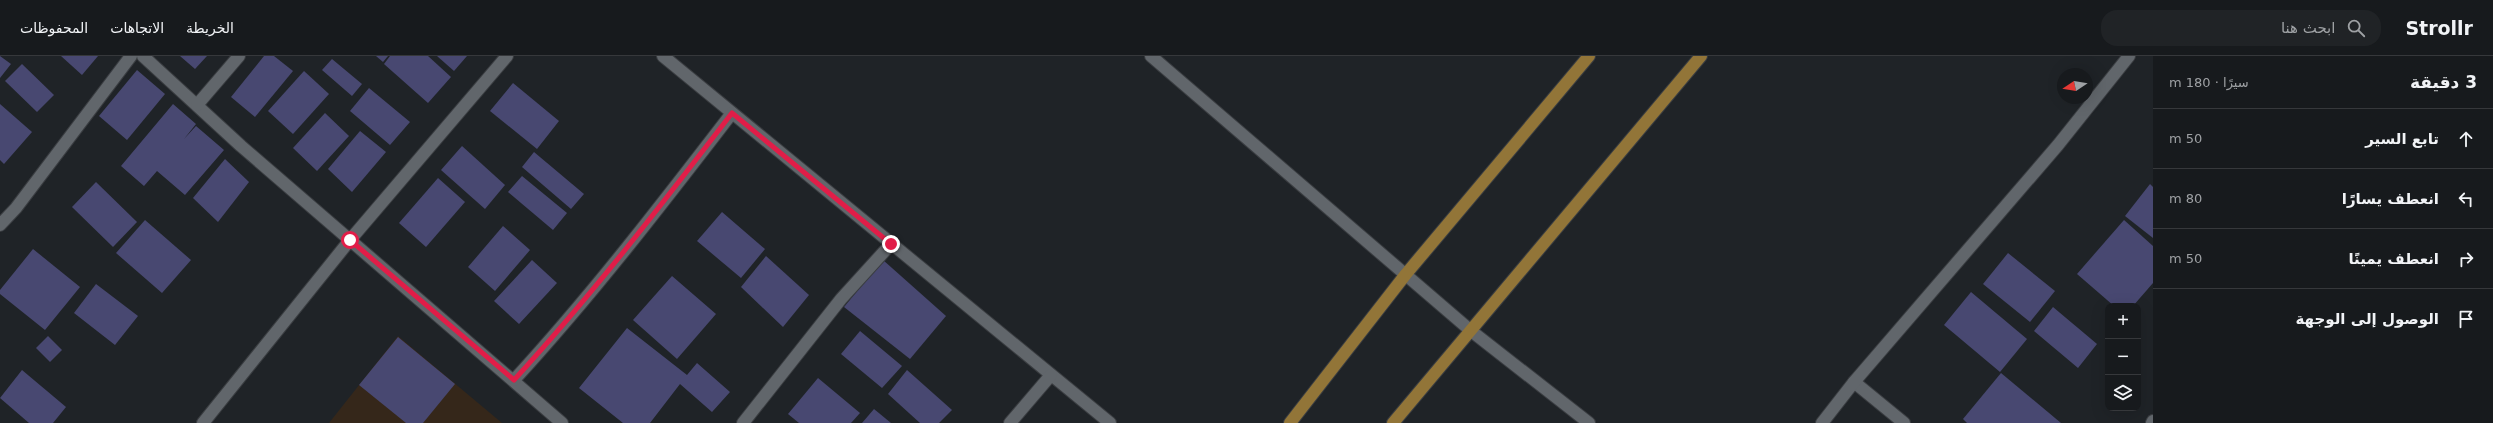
<!DOCTYPE html>
<html lang="ar">
<meta charset="utf-8">
<style>
:root{--surface:#171a1d;--page:#202326;--text:#f1f3f6;--muted:#9ea1a4;--line:#36383b}
body{margin:0;font-family:"DejaVu Sans","Noto Sans Arabic",sans-serif;background:var(--page);color:var(--text);direction:rtl}
.controls{position:absolute;right:12px;bottom:12px;display:grid;overflow:hidden;border-radius:8px;box-shadow:0 4px 16px #0002}
.controls button{width:36px;height:36px;display:grid;place-items:center;padding:0;border:0;border-bottom:1px solid var(--line);background:var(--surface);color:var(--text);font:20px sans-serif}
.compass{position:absolute;left:2057px;top:12px;width:36px;height:36px;border-radius:50%;background:var(--surface);box-shadow:0 4px 16px #0002;rotate:258deg}
.stop{position:absolute;width:12px;height:12px;margin:-9px;border:3px solid #e11d48;border-radius:50%;background:#fff}
.stop.end{background:#e11d48;border-color:#fff;box-shadow:0 1px 4px #0008}
.list{margin:0;padding:0;list-style:none}
h2{display:flex;justify-content:space-between;align-items:center;height:52px;margin:0;padding:0 16px;font-size:17px}
h2 small{font-size:13px;font-weight:400;color:var(--muted)}
.list li{display:grid;grid-template-columns:26px 1fr auto;gap:12px;align-items:center;box-sizing:border-box;height:60px;padding:0 16px;border-top:1px solid var(--line)}
.list b{display:block;font-size:15px;white-space:nowrap}
.list em{font-size:13px;font-style:normal;color:var(--muted)}
.icon{flex:none;width:22px;height:22px;fill:none;stroke:currentColor;stroke-width:2;stroke-linecap:round;stroke-linejoin:round}
.map{position:relative;flex:none;width:2153px;height:367px;overflow:hidden;direction:ltr}
header{display:flex;align-items:center;gap:24px;box-sizing:border-box;height:56px;padding:0 20px;background:var(--surface);border-bottom:1px solid var(--line)}
header strong{font-size:19px}
nav{display:flex;gap:22px;margin-inline-start:auto;font-size:14px}
.search{width:280px;height:36px;background:var(--page);display:flex;align-items:center;gap:10px;box-sizing:border-box;padding:0 14px;border-radius:16px;color:var(--muted);font-size:15px}
main{display:flex}
aside{flex:1;background:var(--surface)}
.map>svg:first-child{display:block}
.education{fill:#35271a}
.building{fill:#484871}
.lines{fill:none;stroke-linecap:round;stroke-linejoin:round}
.minor-casing{stroke:#3a3d41;stroke-width:14}
.major-casing{stroke:#3a3d41;stroke-width:14}
.minor{stroke:#61666b;stroke-width:12}
.major{stroke:#927538;stroke-width:12}
.route{stroke:#e11d48;stroke-width:5}
</style>
<header>
<strong>Strollr</strong>
<div class="search"><svg class="icon" aria-label="search" viewBox="0 0 24 24"><circle cx="10" cy="10" r="6"/><path d="M15 15l6 6"/></svg>ابحث هنا</div>
<nav><a>الخريطة</a><a>الاتجاهات</a><a>المحفوظات</a></nav>
</header>
<main>
<aside>
<h2>3 دقيقة<small>سيرًا · 180 m</small></h2>
<ul class="list">
<li><svg class="icon" aria-label="ahead" viewBox="0 0 24 24"><path d="M12 20V5M6 11l6-6 6 6"/></svg><div><b>تابع السير</b></div><em>50 m</em></li>
<li><svg class="icon" aria-label="left" viewBox="0 0 24 24"><path d="M17 20v-9H6M10 6l-5 5 5 5"/></svg><div><b>انعطف يسارًا</b></div><em>80 m</em></li>
<li><svg class="icon" aria-label="right" viewBox="0 0 24 24"><path d="M7 20v-9h11M14 6l5 5-5 5"/></svg><div><b>انعطف يمينًا</b></div><em>50 m</em></li>
<li><svg class="icon" aria-label="arrive" viewBox="0 0 24 24"><path d="M6 21V4h12l-3 4 3 4H6"/></svg><div><b>الوصول إلى الوجهة</b></div></li>
</ul>
</aside>
<div class="map">
<svg width="2153" height="367" viewBox="0 0 2153 367">
<rect width="100%" height="100%" fill="#1f2327"/>
<!-- education -->
<path class="education" d="M398,280L502,367H329Z"/>
<!-- building -->
<g class="building">
<path d="M0,0L11,8L0,22Z"/>
<path d="M61,0H98L82,19Z"/>
<path d="M180,0H207L195,13Z"/>
<path d="M264,0H274L293,15L255,61L231,41Z"/>
<path d="M376,0H388L383,6Z"/>
<path d="M390,0H428L451,21L428,47L384,8Z"/>
<path d="M437,0H467L454,15Z"/>
<path d="M332,3L362,28L352,40L322,14Z"/>
<path d="M22,8L54,39L37,56L5,25Z"/>
<path d="M137,14L165,38L127,84L99,60Z"/>
<path d="M304,15L329,38L293,78L268,55Z"/>
<path d="M513,27L559,65L537,93L490,55Z"/>
<path d="M369,32L410,66L390,89L350,55Z"/>
<path d="M0,48L32,76L4,108L0,104Z"/>
<path d="M173,48L196,68L184,83L196,70L224,94L185,139L157,115L144,130L121,110Z"/>
<path d="M325,57L349,80L317,115L293,92Z"/>
<path d="M360,75L386,96L352,136L328,113Z"/>
<path d="M462,90L505,129L485,153L441,114Z"/>
<path d="M534,96L584,138L571,153L522,111Z"/>
<path d="M225,103L249,126L218,166L193,142Z"/>
<path d="M522,120L567,157L553,174L508,136Z"/>
<path d="M438,122L465,146L426,191L399,167Z"/>
<path d="M96,126L137,166L113,191L72,151Z"/>
<path d="M2150,128L2153,131V182L2125,160Z"/>
<path d="M722,156L765,193L741,222L697,185Z"/>
<path d="M145,164L191,204L162,237L116,197Z"/>
<path d="M2124,164L2153,190V227L2133,250H2114L2077,218Z"/>
<path d="M503,170L530,194L495,235L468,211Z"/>
<path d="M33,193L80,231L45,274L0,238V234Z"/>
<path d="M2008,197L2055,235L2030,266L1983,228Z"/>
<path d="M766,200L809,239L783,271L741,231Z"/>
<path d="M532,204L557,227L519,268L494,245Z"/>
<path d="M883,204L946,260L910,303L844,251Z"/>
<path d="M672,220L716,258L677,303L633,264Z"/>
<path d="M96,228L138,260L115,289L74,257Z"/>
<path d="M1971,236L2027,283L2000,316L1944,269Z"/>
<path d="M2053,251L2097,288L2078,312L2034,275Z"/>
<path d="M627,272L687,319L697,307L730,336L712,356L680,328L650,367H623L579,332Z"/>
<path d="M860,275L902,310L882,332L841,298Z"/>
<path d="M48,280L62,294L50,306L36,292Z"/>
<path d="M398,281L455,328L423,367H406L359,329Z"/>
<path d="M22,314L66,351L53,367H29L0,342Z"/>
<path d="M907,314L952,354L939,367H920L888,338Z"/>
<path d="M2001,317L2061,367H1967L1963,363Z"/>
<path d="M818,322L860,357L851,367H799L788,358Z"/>
<path d="M874,353L891,367H862Z"/>
</g>
<g class="lines">
<defs>
<g id="minor">
<path d="M143,0L241,90L562,367"/>
<path d="M663,0L1110,367"/>
<path d="M1151,0L1470,274L1589,367"/>
<path d="M197,49L239,0"/>
<path d="M0,169L16,152L131,0"/>
<path d="M514,324C592,239 662,148 732,57"/>
<path d="M1854,326L1904,367"/>
<path d="M203,367L350,184L507,0"/>
<path d="M743,367L841,243L891,188"/>
<path d="M1010,367L1051,319"/>
<path d="M1822,367L1854,326L2058,89L2129,0"/>
<path d="M2152,367L2153,365"/>
</g>
<g id="major">
<path d="M1290,367L1406,218L1589,0"/>
<path d="M1393,367L1701,0"/>
</g>
</defs>
<!-- minor casing -->
<use href="#minor" class="minor-casing"/>
<!-- major casing -->
<use href="#major" class="major-casing"/>
<!-- minor -->
<use href="#minor" class="minor"/>
<!-- major -->
<use href="#major" class="major"/>
</g>
<g class="lines">
<!-- route -->
<path class="route" d="M350,184L514,324C592,239 662,148 732,57L891,188"/>
</g>
</svg>
<div class="controls">
<button>+</button>
<button>−</button>
<button><svg class="icon" aria-label="layers" viewBox="0 0 24 24"><path d="M12 4l9 5-9 5-9-5zM3 14l9 5 9-5"/></svg></button>
</div>
<svg class="compass" viewBox="-18 -18 36 36"><path d="M0-13l5 13h-10z" fill="#e53935"/><path d="M0 13l5-13h-10z" fill="#9ea1a4"/></svg>
<div class="stop" style="left:350px;top:184px"></div>
<div class="stop end" style="left:891px;top:188px"></div>
</div>
</main>
